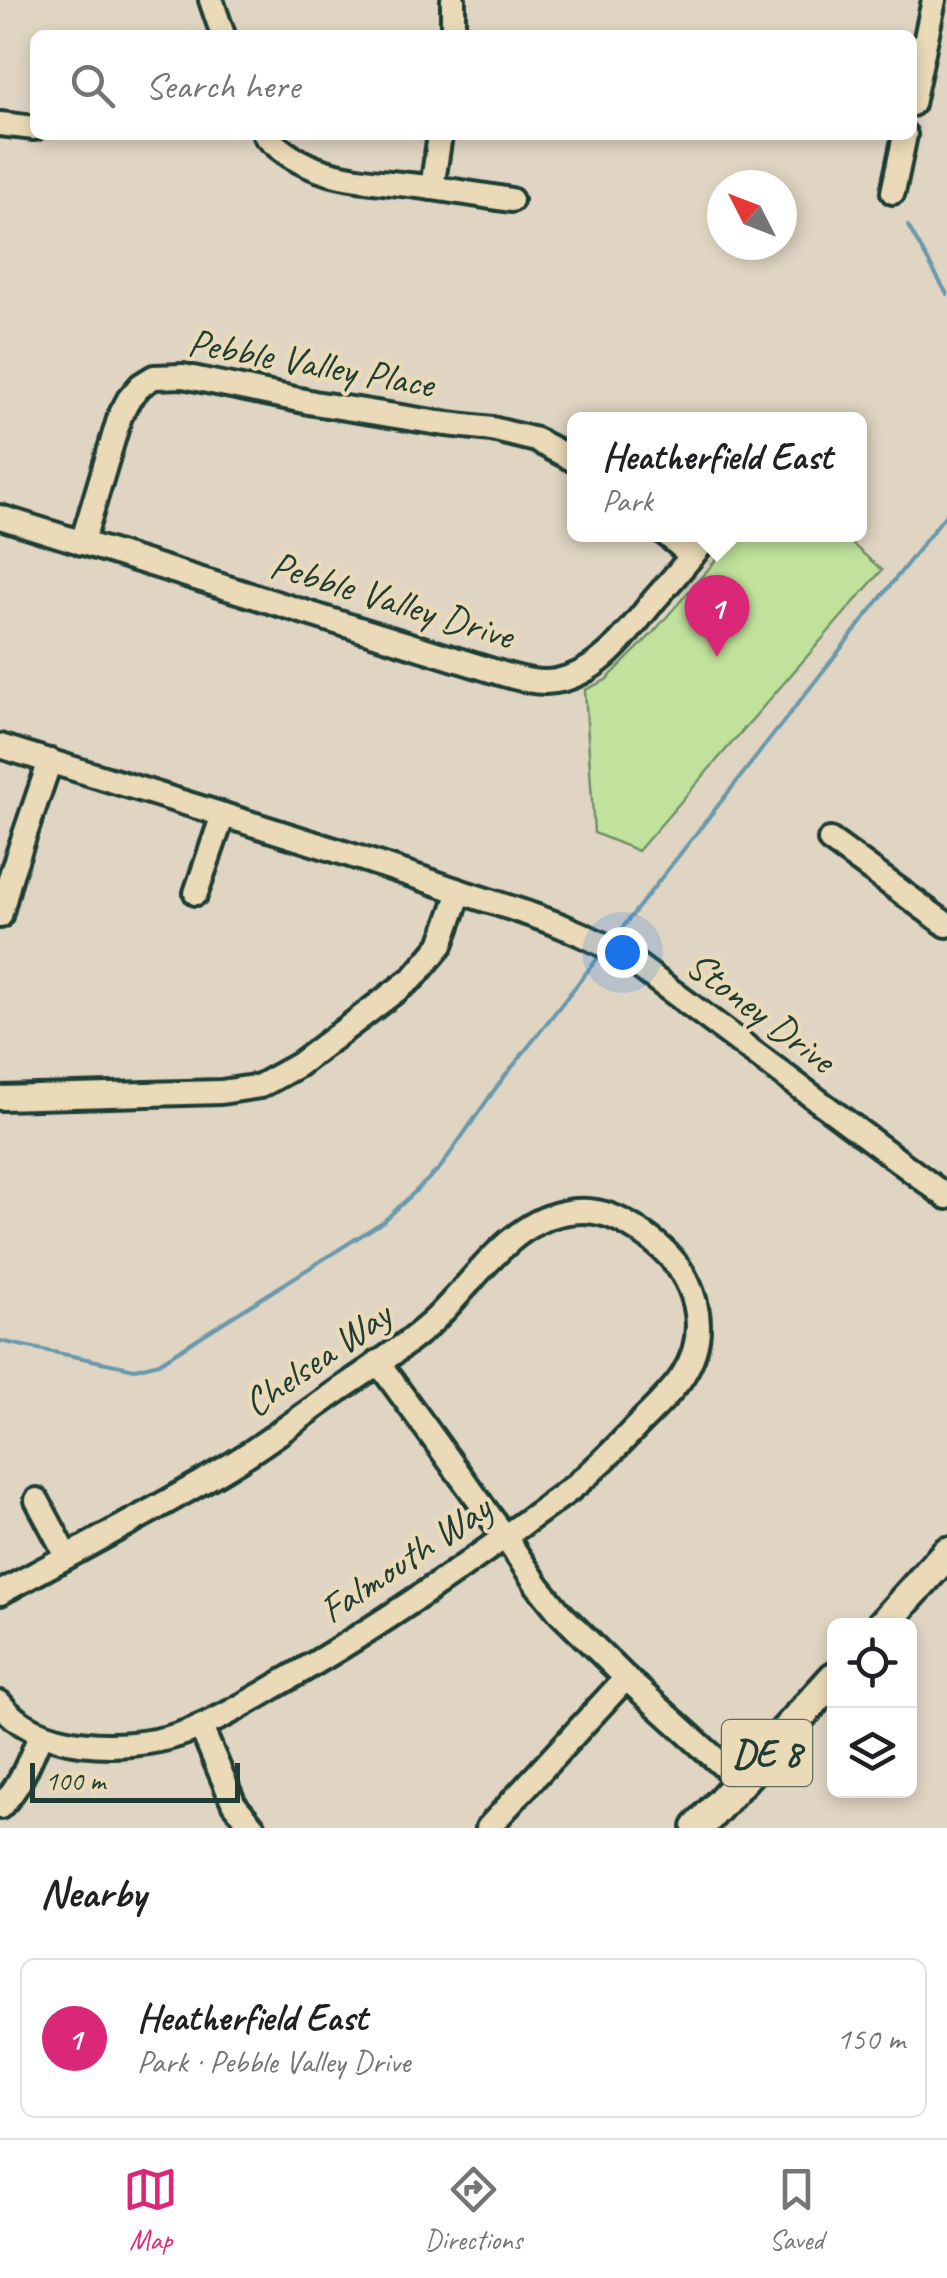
<!DOCTYPE html>
<meta charset="utf-8">
<style>
:root{--surface:#fff;--page:#f2f2f2;--text:#202124;--muted:#757577;--line:#e0e0e0;--accent:#db2777}
body{margin:0;font-family:Caveat,sans-serif;background:var(--page);color:var(--text)}
.controls{position:absolute;right:30px;bottom:30px;display:grid;overflow:hidden;border-radius:15px;box-shadow:0 5px 15px #0003}
.controls button{width:90px;height:90px;display:grid;place-items:center;padding:0;border:0;border-bottom:2px solid var(--line);background:var(--surface);color:var(--text);font:50px sans-serif}
.compass{position:absolute;left:707px;top:170px;width:90px;height:90px;border-radius:50%;background:var(--surface);box-shadow:0 5px 15px #0003;rotate:312deg}
.scale{position:absolute;left:30px;bottom:25px;width:210px;box-sizing:border-box;padding-left:10px;border:5px solid #1f3d34;border-top:0;font-size:28px;line-height:35px;white-space:nowrap;color:#1f3d34;-webkit-text-stroke:8px #ebdab7;paint-order:stroke}
.you{position:absolute;left:622px;top:952px;width:35px;height:35px;margin:-25px;border:8px solid #fff;border-radius:50%;background:#1a73e8;box-shadow:0 0 0 15px #1a73e833}
.badge{display:grid;place-items:center;width:65px;height:65px;border-radius:50%;background:var(--accent);color:#fff;font-size:32px;font-weight:700}
.pin{position:absolute;translate:-50% -82px;filter:drop-shadow(0 2px 5px #0008)}
.pin::after{content:'';position:absolute;top:52px;width:35px;height:30px;background:inherit;clip-path:polygon(0 0,100% 0,50% 100%)}
.popup{position:absolute;left:567px;top:412px;width:300px;height:130px;box-sizing:border-box;display:grid;place-content:center;border-radius:15px;background:var(--surface);filter:drop-shadow(0 2px 8px #0005);font-size:32px;white-space:nowrap;color:var(--muted)}
.popup b{font-size:38px;color:var(--text)}
.popup::after{content:'';position:absolute;left:50%;top:100%;margin-left:-20px;border:20px solid transparent;border-top-color:var(--surface)}
.list{margin:0;padding:0;list-style:none}
h2{display:flex;justify-content:space-between;align-items:center;height:130px;margin:0;padding:0 40px;font-size:42px}
h2 small{font-size:32px;font-weight:400;color:var(--muted)}
.list li{display:grid;grid-template-columns:65px 1fr auto;gap:30px;align-items:center;box-sizing:border-box;height:160px;margin:0 20px 20px;padding:0 20px;border:2px solid var(--line);border-radius:15px}
.list b{display:block;font-size:38px;white-space:nowrap}
.list p{margin:0;font-size:32px;white-space:nowrap;color:var(--muted)}
.list em{font-size:32px;font-style:normal;color:var(--muted)}
.icon{flex:none;width:55px;height:55px;fill:none;stroke:currentColor;stroke-width:2;stroke-linecap:round;stroke-linejoin:round}
.map{position:relative;flex:none;width:947px;height:1828px;overflow:hidden}
.search{position:absolute;background:var(--surface);box-shadow:0 5px 15px #0003;left:30px;right:30px;top:30px;height:110px;display:flex;align-items:center;gap:25px;box-sizing:border-box;padding:0 35px;border-radius:15px;color:var(--muted);font-size:38px}
.sheet{height:310px;background:var(--surface)}
nav{display:flex;justify-content:space-around;align-items:center;box-sizing:border-box;height:140px;border-top:2px solid var(--line);background:var(--surface);font-size:28px;color:var(--muted)}
nav a{display:grid;justify-items:center;gap:5px}
nav .on{color:var(--accent)}
.map>svg:first-child{display:block}
.green{fill:#c0e29c;stroke:#709068;stroke-width:2.5}
.lines{fill:none;stroke-linecap:round;stroke-linejoin:round}
.stream{stroke:#6a99ac;stroke-width:4}
.minor-casing{stroke:#1f3d34;stroke-width:30}
.highway-casing{stroke:#1f3d34;stroke-width:38}
.minor{stroke:#ebdab7;stroke-width:22}
.highway{stroke:#ebdab7;stroke-width:30}
.labels{text-anchor:middle;dominant-baseline:central;stroke-width:8;stroke-linejoin:round;paint-order:stroke}
.shield{fill:#ebdab7;stroke:#5c6c5b;stroke-width:2.5}
.shield-label{font-size:38px;font-weight:bold;fill:#1f3d34}
.street-label{font-size:40px;fill:#1f3d34;stroke:#ebdab7}
</style>
<div class="map">
<svg width="947" height="1828" viewBox="0 0 947 1828">
<rect width="100%" height="100%" fill="#e0d5c3"/>
<filter id="ink" filterUnits="userSpaceOnUse"><feTurbulence type="fractalNoise" baseFrequency=".01" numOctaves="2"/><feDisplacementMap in="SourceGraphic" scale="20" xChannelSelector="R" yChannelSelector="G"/><feConvolveMatrix kernelMatrix="1 2 1 2 8 2 1 2 1" color-interpolation-filters="sRGB"/></filter>
<g filter="url(#ink)">
<!-- green -->
<path class="green" d="M738,535H842L882,570L638,851L594,833L585,690L606,680L651,635Z"/>
<g class="lines">
<!-- stream -->
<g class="stream">
<path d="M908,226L947,294"/>
<path d="M619,932L947,513"/>
<path d="M0,1341L135,1369L159,1363L384,1221L440,1168L495,1089L597,959"/>
</g>
<defs>
<g id="minor">
<path d="M211,0L223,35"/>
<path d="M453,0V35"/>
<path d="M912,104L934,0"/>
<path d="M0,124L35,128"/>
<path d="M265,135C308,180 360,179 418,186C449,190 480,195 511,200"/>
<path d="M432,188L440,135"/>
<path d="M893,192L905,135"/>
<path d="M0,517L503,674C520,679 538,684 556,681C601,673 628,632 655,599C674,578 692,556 710,534"/>
<path d="M666,534L692,556"/>
<path d="M82,543L120,416L129,399L141,385L154,377L183,376L314,403L439,423L492,429L536,440L574,460"/>
<path d="M0,746C148,792 297,836 444,886C509,909 576,924 634,963L947,1197"/>
<path d="M830,840L947,925"/>
<path d="M196,893L223,815"/>
<path d="M0,916L11,875L50,761"/>
<path d="M0,1098L221,1092L260,1086L298,1065L414,977L441,945L460,892"/>
<path d="M378,1362L505,1537L538,1586L560,1613L626,1678L741,1782"/>
<path d="M37,1500L67,1556"/>
<path d="M0,1593C73,1553 148,1514 219,1472C259,1449 295,1421 332,1395C365,1372 401,1350 431,1323C470,1287 508,1224 563,1213C599,1205 625,1220 653,1241C695,1274 713,1328 683,1375C671,1394 652,1410 637,1426C616,1448 595,1470 571,1489C479,1556 386,1623 286,1680C251,1700 216,1723 178,1735C125,1752 36,1751 0,1703"/>
<path d="M201,1727L234,1804L254,1828"/>
<path d="M0,1807C21,1786 29,1761 41,1734"/>
<path d="M488,1828L626,1678"/>
</g>
<g id="highway">
<path d="M882,1626L947,1553"/>
<path d="M698,1828L834,1678"/>
</g>
</defs>
<!-- minor casing -->
<use href="#minor" class="minor-casing"/>
<!-- highway casing -->
<use href="#highway" class="highway-casing"/>
<!-- minor -->
<use href="#minor" class="minor"/>
<!-- highway -->
<use href="#highway" class="highway"/>
</g>
</g>
<g class="labels">
<!-- shield labels -->
<rect class="shield" x="722" y="1720" width="90" height="66" rx="8"/>
<g class="shield-label">
<text x="767" y="1753">DE 8</text>
</g>
<!-- street labels -->
<g class="street-label">
<text transform="translate(311 363) rotate(10)">Pebble Valley Place</text>
<text transform="translate(392 600) rotate(17)">Pebble Valley Drive</text>
<text transform="translate(761 1012) rotate(37)">Stoney Drive</text>
<text transform="translate(317 1359) rotate(-35)">Chelsea Way</text>
<text transform="translate(405 1559) rotate(-34)">Falmouth Way</text>
</g>
</g>
</svg>
<div class="controls">
<button><svg class="icon" aria-label="locate" viewBox="0 0 24 24"><circle cx="12" cy="12" r="6"/><path d="M12 2v4M12 18v4M2 12h4M18 12h4"/></svg></button>
<button><svg class="icon" aria-label="layers" viewBox="0 0 24 24"><path d="M12 4l9 5-9 5-9-5zM3 14l9 5 9-5"/></svg></button>
</div>
<svg class="compass" viewBox="-18 -18 36 36"><path d="M0-13l5 13h-10z" fill="#e53935"/><path d="M0 13l5-13h-10z" fill="#757577"/></svg>
<div class="scale">100 m</div>
<div class="you"></div>
<div class="pin badge" style="left:717px;top:657px">1</div>
<div class="popup"><b>Heatherfield East</b>Park</div>
<div class="search"><svg class="icon" aria-label="search" viewBox="0 0 24 24"><circle cx="10" cy="10" r="6"/><path d="M15 15l6 6"/></svg>Search here</div>
</div>
<section class="sheet">
<h2>Nearby<small></small></h2>
<ul class="list">
<li><span class="badge">1</span><div><b>Heatherfield East</b><p>Park · Pebble Valley Drive</p></div><em>150 m</em></li>
</ul>
</section>
<nav>
<a class="on"><svg class="icon" aria-label="map" viewBox="0 0 24 24"><path d="M3 6l6-2 6 2 6-2v14l-6 2-6-2-6 2zM9 4v14M15 6v14"/></svg>Map</a>
<a><svg class="icon" aria-label="directions" viewBox="0 0 24 24"><path d="M12 3l9 9-9 9-9-9zM9 14v-3h6M13 9l2 2-2 2"/></svg>Directions</a>
<a><svg class="icon" aria-label="saved" viewBox="0 0 24 24"><path d="M7 4h10v16l-5-4-5 4z"/></svg>Saved</a>
</nav>
